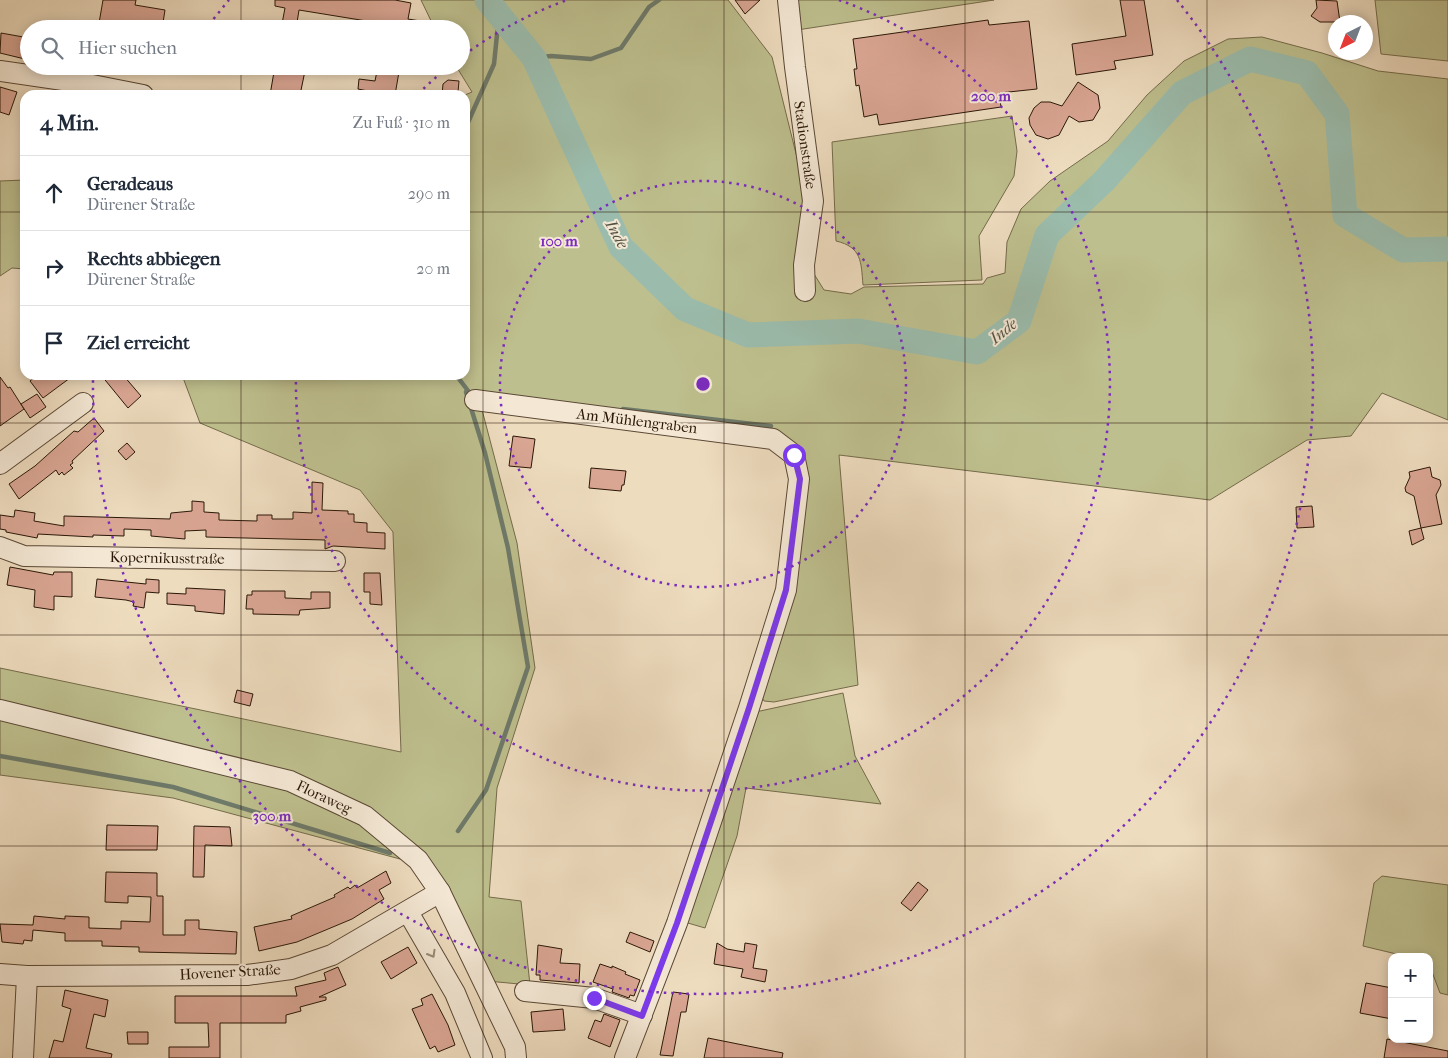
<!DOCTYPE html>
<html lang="de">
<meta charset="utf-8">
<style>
:root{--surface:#fff;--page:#f6f6f7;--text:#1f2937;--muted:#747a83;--line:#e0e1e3}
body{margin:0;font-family:"IM FELL French Canon",serif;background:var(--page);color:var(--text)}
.controls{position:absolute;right:15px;bottom:15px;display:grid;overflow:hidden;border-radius:10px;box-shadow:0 2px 12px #0003}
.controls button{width:45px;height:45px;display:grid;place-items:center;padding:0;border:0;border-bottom:1px solid var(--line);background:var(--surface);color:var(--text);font:25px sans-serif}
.compass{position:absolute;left:1328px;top:15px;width:45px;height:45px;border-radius:50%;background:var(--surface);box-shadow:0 2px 12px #0003;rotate:222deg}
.stop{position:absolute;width:15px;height:15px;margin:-11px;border:4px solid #7c3aed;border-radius:50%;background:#fff}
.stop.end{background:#7c3aed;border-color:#fff;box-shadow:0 1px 5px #0008}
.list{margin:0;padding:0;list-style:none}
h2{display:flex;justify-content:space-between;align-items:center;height:65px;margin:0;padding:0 20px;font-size:21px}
h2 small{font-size:16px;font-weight:400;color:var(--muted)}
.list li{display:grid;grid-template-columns:32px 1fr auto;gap:15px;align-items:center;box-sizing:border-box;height:75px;padding:0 20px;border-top:1px solid var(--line)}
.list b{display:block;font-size:19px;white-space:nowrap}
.list p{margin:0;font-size:16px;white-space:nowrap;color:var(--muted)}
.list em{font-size:16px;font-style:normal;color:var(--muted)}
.icon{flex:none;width:28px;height:28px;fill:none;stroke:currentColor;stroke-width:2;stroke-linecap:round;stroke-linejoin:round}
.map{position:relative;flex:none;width:1448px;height:1058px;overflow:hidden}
.search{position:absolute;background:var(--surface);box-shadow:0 2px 12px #0003;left:20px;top:20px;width:450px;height:55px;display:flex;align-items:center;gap:12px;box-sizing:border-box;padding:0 18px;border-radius:28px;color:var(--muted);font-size:19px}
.panel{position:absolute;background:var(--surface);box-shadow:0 2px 12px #0003;left:20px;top:90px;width:450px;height:290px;border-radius:15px}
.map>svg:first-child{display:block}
.green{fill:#bebf8e;stroke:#746b4a}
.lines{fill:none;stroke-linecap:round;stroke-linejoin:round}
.stream{stroke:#6e7a6a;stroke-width:4.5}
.river{stroke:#9bbcac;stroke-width:25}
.building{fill:#daa694;stroke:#2a1707}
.minor-casing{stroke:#5b4835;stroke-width:22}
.minor{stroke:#f4e8d5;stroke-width:20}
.oneway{stroke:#998a78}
.route{stroke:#7c3aed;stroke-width:6}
.grid{fill:none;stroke:#2a1707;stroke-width:1;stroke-opacity:0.55}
.ring{fill:none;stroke:#7b2cbf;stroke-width:2.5;stroke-dasharray:2.5 5}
.labels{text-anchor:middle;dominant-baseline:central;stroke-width:4;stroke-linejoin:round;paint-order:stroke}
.street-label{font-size:15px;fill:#2a1707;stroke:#f4e8d5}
.water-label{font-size:16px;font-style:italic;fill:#525141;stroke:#f4e8d5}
.centre{fill:#7b2cbf;stroke:#f4e8d5;stroke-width:2.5}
.ring-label{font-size:15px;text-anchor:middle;font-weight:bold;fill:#7b2cbf;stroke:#f4e8d5;stroke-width:4;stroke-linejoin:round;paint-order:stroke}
</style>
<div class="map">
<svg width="1448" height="1058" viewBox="0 0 1448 1058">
<rect width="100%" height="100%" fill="#eedcbf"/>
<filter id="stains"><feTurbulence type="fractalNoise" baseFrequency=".004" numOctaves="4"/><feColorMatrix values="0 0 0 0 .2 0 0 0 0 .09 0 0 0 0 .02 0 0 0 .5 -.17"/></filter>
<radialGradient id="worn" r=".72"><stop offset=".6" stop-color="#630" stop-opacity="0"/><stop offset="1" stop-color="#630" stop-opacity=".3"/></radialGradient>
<!-- green -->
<g class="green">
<path d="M421,0H728L772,57L808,202L814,274L824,290L851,294L864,287L983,284L987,278L1005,273L1007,242L1021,209L1050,181L1108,141L1147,95L1184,61L1228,39L1262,37L1322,53L1378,71L1448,79V420L1382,393L1351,436L1307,440L1210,500L839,455L858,685L774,702L764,701L758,690L790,591L797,452L481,406L517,543L535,668L497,788L489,897L521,901L530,985L487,981L420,850L400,859L173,798L0,775V668L401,752L393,532L360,490L200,423L182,375H465V95L472,92L456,66H461V29H435Z"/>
<path d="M794,0H994L797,30Z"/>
<path d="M1375,0H1448V61L1381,54Z"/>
<path d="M1012,116L1017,151L1014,176L979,236L982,280L863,285C861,262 862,247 836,241L832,142Z"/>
<path d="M25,180V269L12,268L0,276V181Z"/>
<path d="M843,693L855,756L881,804L746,788L737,836L705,928L681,921L751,713Z"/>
<path d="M1382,876L1448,885V995L1440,993L1429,964V957H1409L1363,946L1374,883Z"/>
</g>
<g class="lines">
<!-- stream -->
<g class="stream">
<path d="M534,58L551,56L591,59L621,48L649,7L659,0"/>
<path d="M465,129L494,64L499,15"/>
<path d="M456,375L469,392"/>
<path d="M623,409L771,426"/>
<path d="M0,756L173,787L390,853"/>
<path d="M458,831L486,790L528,667L508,548L485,453L466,392"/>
</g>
<!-- river -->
<path class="river" d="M487,0L534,58L621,247L685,309L748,335L858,331L977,352L1019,321L1047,235L1104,181L1182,93L1250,59L1307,73L1337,114L1345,215L1403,250L1448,249"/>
</g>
<!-- building -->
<g class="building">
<path d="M103,0H136L135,5L165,10L162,29H98Z"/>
<path d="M275,0H395L411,3L408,19L433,23V29H384L385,24L299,10L296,29H281L285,8L275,6Z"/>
<path d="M735,0H760L745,14Z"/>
<path d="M1120,0H1144L1153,55L1114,61L1116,69L1076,75L1072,44L1126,36Z"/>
<path d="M1316,0L1337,1L1340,22H1320L1311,16L1317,8Z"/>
<path d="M988,20L989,25L1029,21L1037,89L999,93L1001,107L879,125L877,114L864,117L859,85L856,86L854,69H857L853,39Z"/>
<path d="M1,33L29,38V60L0,53Z"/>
<path d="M275,66H306L300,95H270Z"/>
<path d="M378,66H400L395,95H373V92L358,89L359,79L375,81Z"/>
<path d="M448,80L459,81L458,92L454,95H442L443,84Z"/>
<path d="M1078,82L1098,95L1100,108L1093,120L1079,122L1069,116L1059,135L1048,139L1036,135L1030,125L1029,118L1034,108L1041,102H1050L1062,106Z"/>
<path d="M0,87L17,92L9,115L0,112Z"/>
<path d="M37,375H74L43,398L30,381Z"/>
<path d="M101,375H123L141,396L128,408Z"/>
<path d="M0,377L8,388L10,387L24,409L0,426Z"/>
<path d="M37,394L46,407L30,418L21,404Z"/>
<path d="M94,418L104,431L72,461L73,463L70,465L73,468L64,475L62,472L59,475L56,470L19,499L9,484L35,466L74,431L78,432Z"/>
<path d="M513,436L535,439L531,468L509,466Z"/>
<path d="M127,443L135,452L126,460L118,451Z"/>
<path d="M1430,467L1432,477L1440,480L1441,485L1436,495L1442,524L1421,528L1414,496L1406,492L1405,488L1410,477L1409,472Z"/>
<path d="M591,468L626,471L624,485H622L621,491L589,488Z"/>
<path d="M312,482L323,483L322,510L348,511V514H354V522L367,523V532L385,533V549L333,546L325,549V540L206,537V530L185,531V539L151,536V530L124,529V536L93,535V537L38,534L37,538L6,532V530L0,529V515L14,517L15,510L35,513L34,521L64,526V516L170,519L171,513L192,511V501L204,502V512L219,513V520L257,521V515H272V519H293V512L312,513Z"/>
<path d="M1312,506L1314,527L1297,528L1296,507Z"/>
<path d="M1421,528L1424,539L1412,545L1409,531Z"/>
<path d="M10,567L53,575L54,572H72V597L54,596V610L34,607L35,590L7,585Z"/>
<path d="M364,573H380L382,605L370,604V592H364Z"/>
<path d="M97,579L146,584V579L159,580V593L146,592L144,608L133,606L134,602L126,600L95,597Z"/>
<path d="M186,588L225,590L224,614L195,611V606L167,604V593L186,594Z"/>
<path d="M252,591H285V598L311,599V592H330V608L300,610L299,615L253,614V609H246L247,595H252Z"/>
<path d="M237,690L253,694L250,706L234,702Z"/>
<path d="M107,825L158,826L157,850H106Z"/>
<path d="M194,826L230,827L232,846L205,845L204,877H193Z"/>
<path d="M386,871L391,883L379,890L384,899L352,919L297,942L259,951L254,927L292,919L291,916L335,897L334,895L348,887L350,889L355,885L357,888Z"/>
<path d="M106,872L157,873V896H163V935H185V920H199V929L237,932L236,954L139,952V947L102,946V941H65V933L33,930L32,941L24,940L23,944L2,942L0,924L33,925L34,916L65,919V916L89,917V928L121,929V921L150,922L151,897L128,896V903L105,902Z"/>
<path d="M918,882L928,890L911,911L901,903Z"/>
<path d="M630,932L654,941L650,952L626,942Z"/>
<path d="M717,943L727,949L744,952L745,943L757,945L753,968L767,970L765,982L741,977L743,969L714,964Z"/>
<path d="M538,945L562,949L560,963L580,964L579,983L540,980V975H536Z"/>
<path d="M408,947L417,963L391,979L381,962Z"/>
<path d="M600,964L612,968V966L626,972L625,974L640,980L634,996L630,995L629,998L612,992L613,989L593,982Z"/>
<path d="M338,967L346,985L319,997H326V1000L300,1007L301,1011L286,1015V1023H220V1058H169V1047H209L208,1023H175V996H297L295,987L326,980L324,973Z"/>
<path d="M1366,983L1392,988V1019L1360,1013Z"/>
<path d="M65,990L108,1000L105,1017L94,1014L86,1048L112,1054L111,1058H49L54,1040L63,1042L71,1009L62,1006Z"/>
<path d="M673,992L689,994L686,1012H681L673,1056L660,1055Z"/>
<path d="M432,994L448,1025L455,1045L438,1052L435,1046L430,1049L412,1009L423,1005L421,999Z"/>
<path d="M563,1009L565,1030L533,1032L531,1012Z"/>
<path d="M604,1014L620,1020L610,1047L588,1038L595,1020L601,1022Z"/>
<path d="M127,1032H148V1044H128Z"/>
<path d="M708,1038L783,1053L782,1058H704Z"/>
<path d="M1387,1039L1448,1051V1058H1384Z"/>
</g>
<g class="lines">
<defs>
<g id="minor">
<path d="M788,0L795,67L813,201L804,265L805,291"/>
<path d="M0,71L77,82L143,95"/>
<path d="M475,400L773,439L794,455L799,479L786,590L749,708L677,923L625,1058"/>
<path d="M0,464L83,403"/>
<path d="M0,547L24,556L335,561"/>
<path d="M0,710L290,781L365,816L418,860L440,892L515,1047L516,1058"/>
<path d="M408,912L455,993L482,1058"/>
<path d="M0,974L27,976L247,975L291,969L332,955L440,892"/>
<path d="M525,991L594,998L642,1015"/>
<path d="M23,1058L27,976"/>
</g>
</defs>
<!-- minor casing -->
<use href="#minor" class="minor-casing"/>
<!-- minor -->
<use href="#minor" class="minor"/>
</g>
<!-- one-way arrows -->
<defs><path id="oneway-chevron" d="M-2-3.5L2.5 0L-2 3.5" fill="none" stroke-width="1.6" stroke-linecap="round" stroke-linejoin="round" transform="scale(1.25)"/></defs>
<use class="oneway" href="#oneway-chevron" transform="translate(432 954) rotate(60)"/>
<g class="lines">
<!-- route -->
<path class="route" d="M594,998L642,1016L677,923L749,708L786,590L800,479L794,455"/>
</g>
<!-- grid -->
<path class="grid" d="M241,0V29M483,0V1058M724,0V1058M965,0V1058M1207,0V1058M241,66V95M0,212H25M465,212H1448M241,375V1058M0,423H1448M0,635H1448M0,846H1448"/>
<!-- distance rings -->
<g class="ring">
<circle cx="703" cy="384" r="203"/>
<path d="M418 94A407 407 0 0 1 447 68M464 55A407 407 0 0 1 567 0M839 0A407 407 0 1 1 296 377"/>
<path d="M209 25A610 610 0 0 1 229 0M1177 0A610 610 0 1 1 93 379"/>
</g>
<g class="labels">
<!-- street labels -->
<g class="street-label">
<text transform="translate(805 145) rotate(82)">Stadionstraße</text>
<text transform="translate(637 421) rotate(7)">Am Mühlengraben</text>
<text transform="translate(167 558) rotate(1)">Kopernikusstraße</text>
<text transform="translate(324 797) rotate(25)">Floraweg</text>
<text transform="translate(230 972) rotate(-3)">Hovener Straße</text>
</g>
<!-- water labels -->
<g class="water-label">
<text transform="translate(617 234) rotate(61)">Inde</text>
<text transform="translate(1003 331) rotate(-39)">Inde</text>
</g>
</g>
<circle cx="703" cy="384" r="8" class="centre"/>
<g class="ring-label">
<text x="991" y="101">200 m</text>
<text x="559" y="246">100 m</text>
<text x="272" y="821">300 m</text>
</g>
<rect width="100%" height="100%" filter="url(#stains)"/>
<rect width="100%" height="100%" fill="url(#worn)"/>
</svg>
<div class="controls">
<button>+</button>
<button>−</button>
</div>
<svg class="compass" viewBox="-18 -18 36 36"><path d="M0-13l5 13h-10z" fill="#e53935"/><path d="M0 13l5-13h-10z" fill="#747a83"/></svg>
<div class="stop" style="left:794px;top:455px"></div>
<div class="stop end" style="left:594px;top:998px"></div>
<div class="search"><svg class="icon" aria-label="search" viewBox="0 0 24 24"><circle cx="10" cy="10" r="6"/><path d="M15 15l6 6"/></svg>Hier suchen</div>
<section class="panel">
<h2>4 Min.<small>Zu Fuß · 310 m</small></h2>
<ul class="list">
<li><svg class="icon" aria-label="ahead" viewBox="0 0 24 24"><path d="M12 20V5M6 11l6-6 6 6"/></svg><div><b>Geradeaus</b><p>Dürener Straße</p></div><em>290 m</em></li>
<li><svg class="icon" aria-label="right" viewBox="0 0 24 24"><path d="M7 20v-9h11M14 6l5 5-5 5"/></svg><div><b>Rechts abbiegen</b><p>Dürener Straße</p></div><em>20 m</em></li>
<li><svg class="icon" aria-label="arrive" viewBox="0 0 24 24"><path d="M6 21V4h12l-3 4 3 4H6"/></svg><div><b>Ziel erreicht</b></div></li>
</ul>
</section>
</div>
